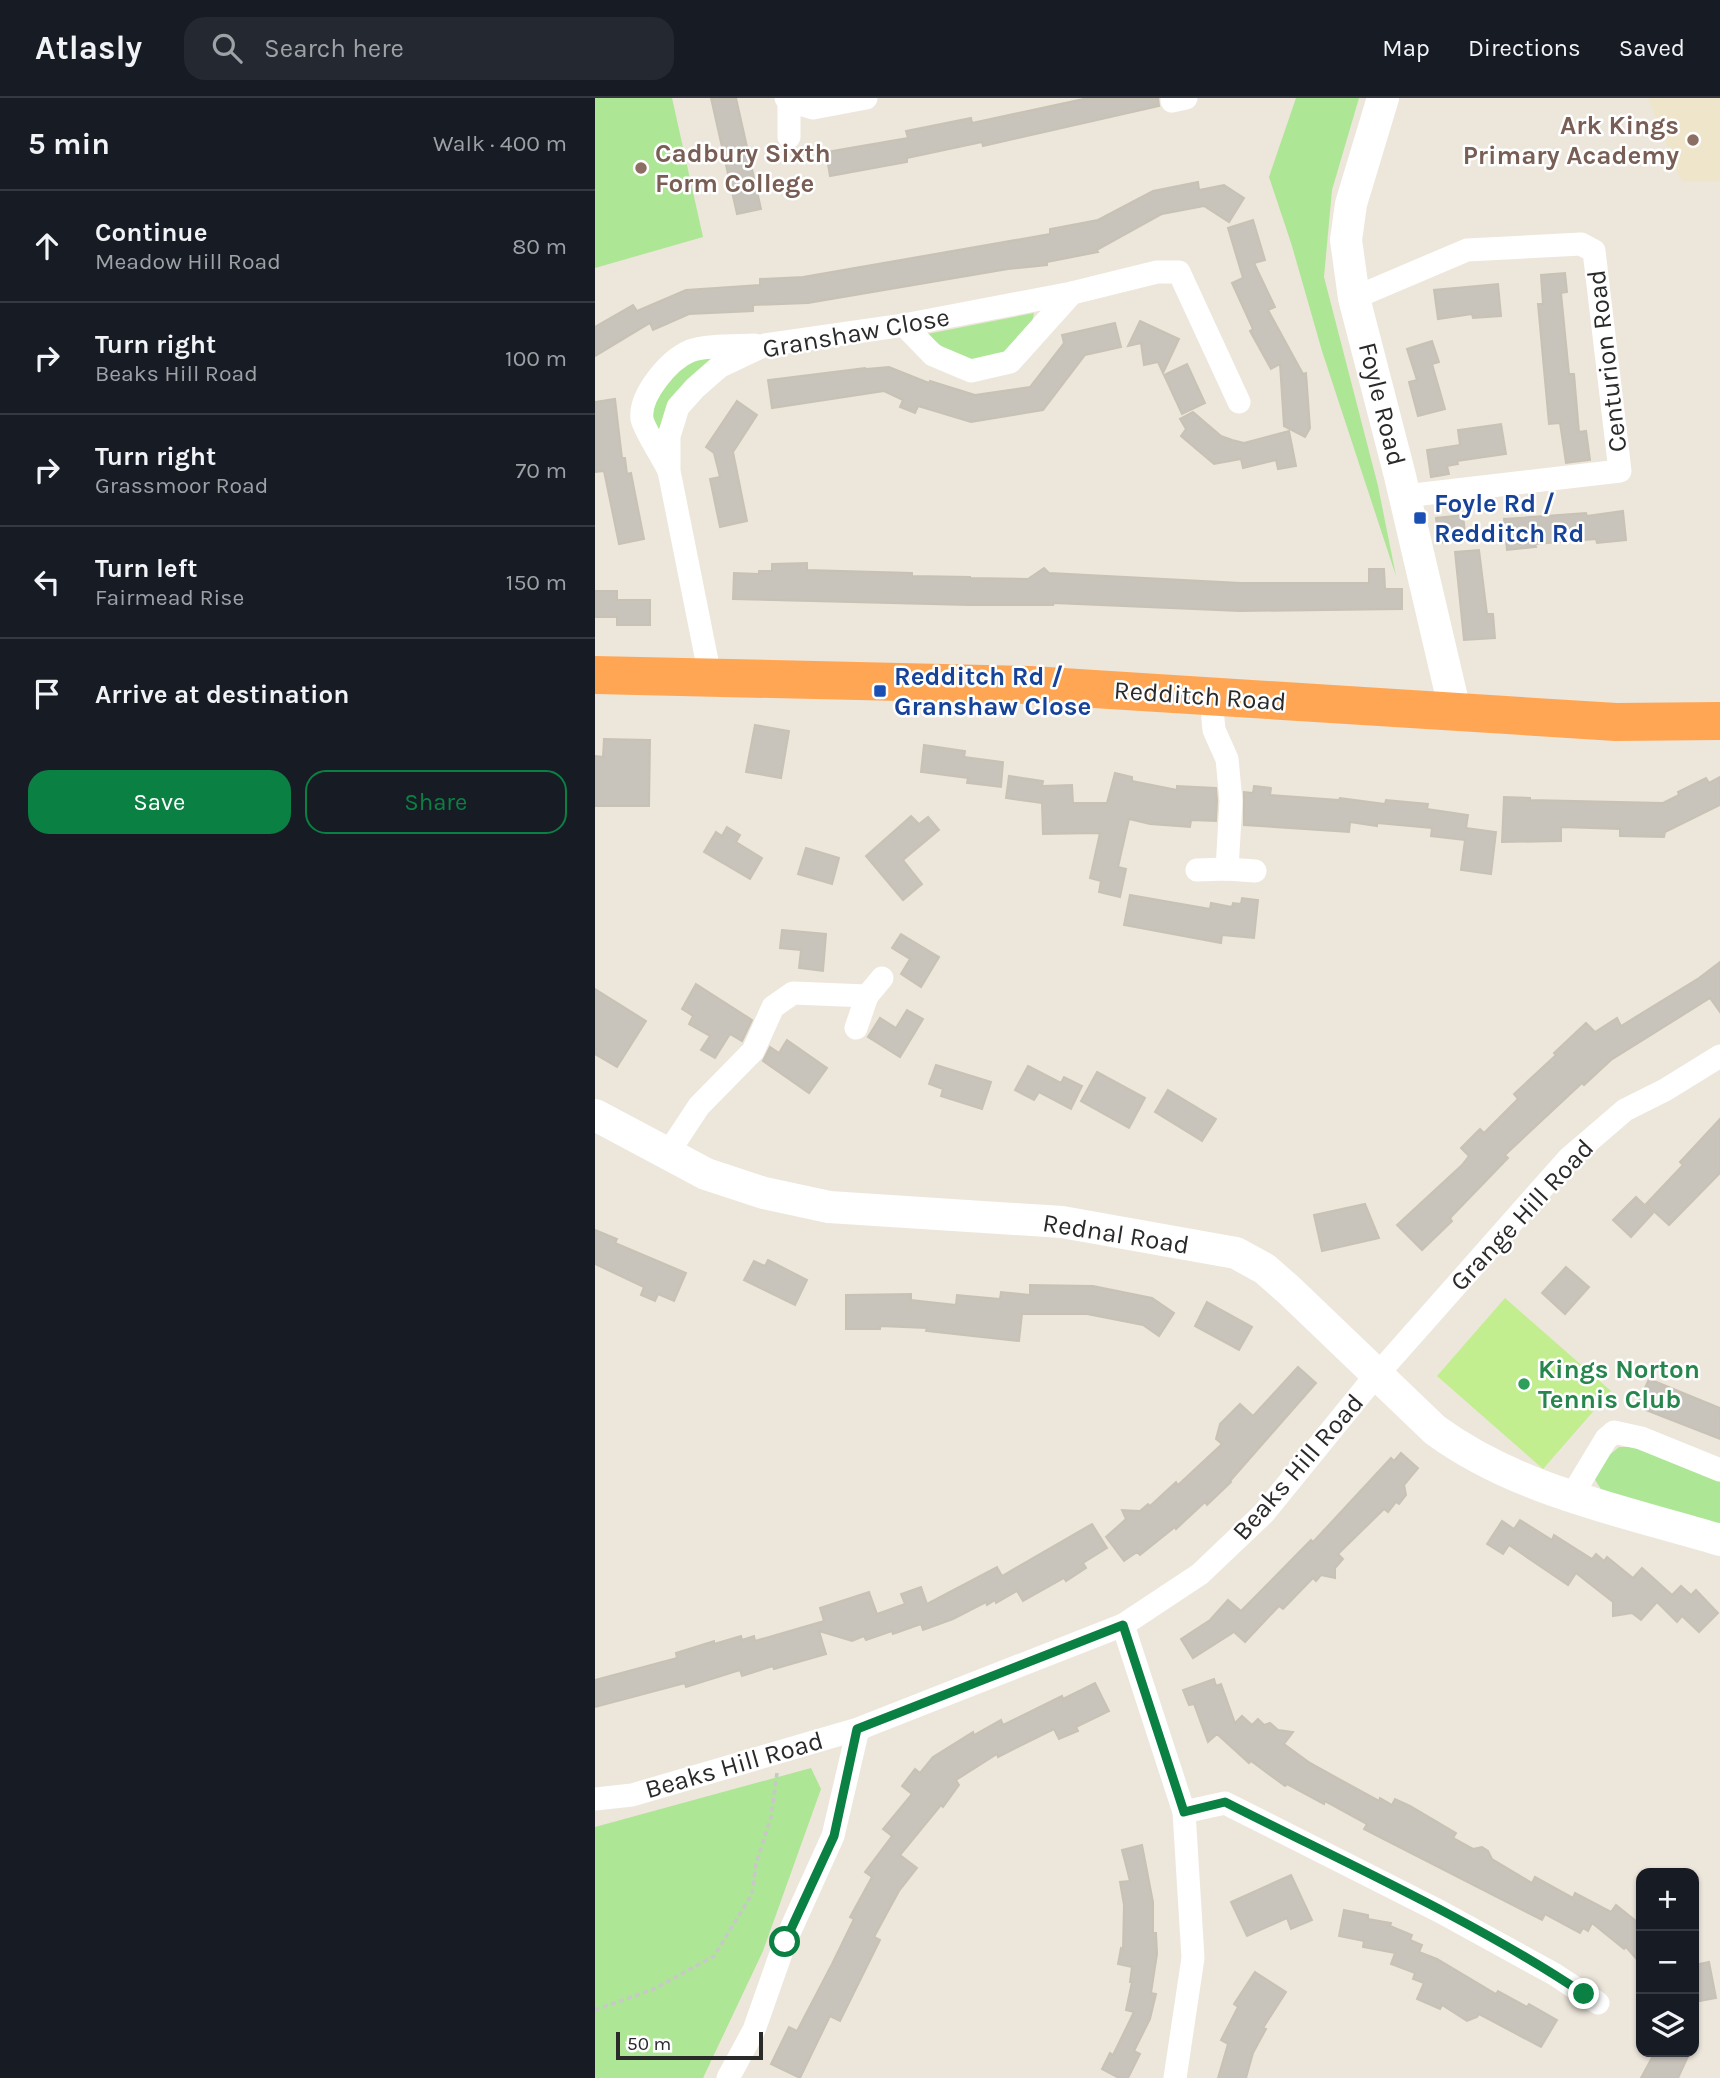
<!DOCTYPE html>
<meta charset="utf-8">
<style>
:root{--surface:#171b24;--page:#242831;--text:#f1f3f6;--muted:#9ea1a6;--line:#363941;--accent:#0b8043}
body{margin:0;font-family:Karla,sans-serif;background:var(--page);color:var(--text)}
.controls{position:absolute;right:21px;bottom:21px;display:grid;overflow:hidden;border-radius:14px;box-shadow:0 2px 5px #0004}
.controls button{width:63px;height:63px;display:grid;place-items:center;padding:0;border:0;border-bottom:2px solid var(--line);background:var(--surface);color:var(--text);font:35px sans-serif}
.scale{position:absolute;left:21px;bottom:18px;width:147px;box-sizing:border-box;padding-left:7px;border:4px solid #2a2a2a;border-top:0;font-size:19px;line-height:24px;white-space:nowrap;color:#2a2a2a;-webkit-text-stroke:5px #fff;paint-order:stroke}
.stop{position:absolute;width:21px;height:21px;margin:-16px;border:5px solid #0b8043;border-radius:50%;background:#fff}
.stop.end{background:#0b8043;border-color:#fff;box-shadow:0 2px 7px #0008}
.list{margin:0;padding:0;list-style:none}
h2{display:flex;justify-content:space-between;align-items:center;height:91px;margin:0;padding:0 28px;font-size:30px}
h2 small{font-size:23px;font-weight:400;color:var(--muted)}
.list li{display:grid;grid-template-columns:46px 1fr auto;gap:21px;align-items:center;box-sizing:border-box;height:112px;padding:0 28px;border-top:2px solid var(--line)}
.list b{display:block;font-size:26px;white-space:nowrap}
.list p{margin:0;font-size:23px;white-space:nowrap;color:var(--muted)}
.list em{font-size:23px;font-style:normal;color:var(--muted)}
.actions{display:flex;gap:14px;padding:21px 28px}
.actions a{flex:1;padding:16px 0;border:2px solid var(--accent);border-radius:21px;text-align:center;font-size:24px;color:var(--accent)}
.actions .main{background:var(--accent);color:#fff}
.icon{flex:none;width:38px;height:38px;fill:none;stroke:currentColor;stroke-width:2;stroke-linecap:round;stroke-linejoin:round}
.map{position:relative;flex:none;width:1125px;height:1980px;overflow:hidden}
header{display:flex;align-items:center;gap:42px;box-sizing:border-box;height:98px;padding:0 35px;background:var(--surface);border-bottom:2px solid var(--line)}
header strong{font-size:33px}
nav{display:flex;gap:38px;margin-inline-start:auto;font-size:24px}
.search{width:490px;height:63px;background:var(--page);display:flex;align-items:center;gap:18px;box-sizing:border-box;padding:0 24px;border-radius:21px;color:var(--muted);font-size:26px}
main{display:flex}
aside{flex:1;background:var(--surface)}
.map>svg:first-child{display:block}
.education{fill:#efe5ca}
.green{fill:#ade695}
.pitch{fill:#c2ee90}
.building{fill:#c8c3bb;stroke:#c8c2b5;stroke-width:2}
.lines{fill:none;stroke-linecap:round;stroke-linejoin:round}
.path{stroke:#c8c8c8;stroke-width:3.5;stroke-dasharray:5 3.5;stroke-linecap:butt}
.street{stroke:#fff;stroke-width:23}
.secondary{stroke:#fff;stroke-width:32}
.highway{stroke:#ffa654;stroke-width:38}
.route{stroke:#0b8043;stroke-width:9}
.education-dot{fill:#8d6e63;stroke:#fff;stroke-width:2.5}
.transit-dot{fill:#1a4fb4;stroke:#fff;stroke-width:2.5}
.leisure-dot{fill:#2e9e5b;stroke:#fff;stroke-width:2.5}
.labels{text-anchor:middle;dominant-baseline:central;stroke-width:5;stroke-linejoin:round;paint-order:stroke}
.education-label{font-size:26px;font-weight:bold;fill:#785e54;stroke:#fff;text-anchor:end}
.street-label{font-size:26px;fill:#2a2a2a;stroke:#fff}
.transit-label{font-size:26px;font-weight:bold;fill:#164399;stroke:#fff;text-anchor:start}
.leisure-label{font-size:26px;font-weight:bold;fill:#27864d;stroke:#fff;text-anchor:start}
</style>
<header>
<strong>Atlasly</strong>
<div class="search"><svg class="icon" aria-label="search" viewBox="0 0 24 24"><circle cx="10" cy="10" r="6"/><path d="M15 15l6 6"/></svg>Search here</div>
<nav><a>Map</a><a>Directions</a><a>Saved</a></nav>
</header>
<main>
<aside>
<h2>5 min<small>Walk · 400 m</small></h2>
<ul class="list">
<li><svg class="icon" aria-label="ahead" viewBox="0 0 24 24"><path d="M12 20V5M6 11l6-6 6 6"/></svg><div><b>Continue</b><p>Meadow Hill Road</p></div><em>80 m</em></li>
<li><svg class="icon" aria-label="right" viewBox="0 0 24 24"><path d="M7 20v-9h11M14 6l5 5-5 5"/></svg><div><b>Turn right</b><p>Beaks Hill Road</p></div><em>100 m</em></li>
<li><svg class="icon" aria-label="right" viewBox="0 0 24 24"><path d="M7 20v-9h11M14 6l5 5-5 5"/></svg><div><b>Turn right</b><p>Grassmoor Road</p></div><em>70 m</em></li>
<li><svg class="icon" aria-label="left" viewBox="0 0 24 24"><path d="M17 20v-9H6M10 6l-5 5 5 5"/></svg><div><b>Turn left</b><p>Fairmead Rise</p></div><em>150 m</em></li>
<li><svg class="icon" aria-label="arrive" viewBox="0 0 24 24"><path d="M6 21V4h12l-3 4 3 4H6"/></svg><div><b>Arrive at destination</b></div></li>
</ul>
<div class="actions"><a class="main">Save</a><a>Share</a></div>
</aside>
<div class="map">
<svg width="1125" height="1980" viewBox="0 0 1125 1980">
<rect width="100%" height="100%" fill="#ede6db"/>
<!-- education -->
<path class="education" d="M1053,0H1125V84H1087Z"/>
<!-- green -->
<g class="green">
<path d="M0,0H77L108,139L0,170Z"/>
<path d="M701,0H764L737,92L729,179L783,388L801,478L727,253L697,148L674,79Z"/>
<path d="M439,215C438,227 429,234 422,243C392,279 362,263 332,236Z"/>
<path d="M130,248L100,290L74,373L50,297L68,274Z"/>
<path d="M1024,1349H1045L1069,1357L1125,1383V1428L1007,1393L999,1380L1006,1364Z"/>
<path d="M216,1670L226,1691L168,1853L108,1980H0V1729Z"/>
</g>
<!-- pitch -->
<path class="pitch" d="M910,1200L1016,1293L948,1371L842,1278Z"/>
<!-- building -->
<g class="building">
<path d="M116,0H141L166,111L142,116Z"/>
<path d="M493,0H563L564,8L388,48L387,44L312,60V64L235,78L231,54L313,40L311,33L376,20L377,25Z"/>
<path d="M603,84L604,92L629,87L649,100L634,124L609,108L567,116L502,152L503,154L452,164V167L413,171L213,205L158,207V213L94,216L58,232L55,225L0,258V229L38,207L42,213L91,192L165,187V181L208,179L455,136V131L503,122L558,93Z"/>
<path d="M658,122L670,162L659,165L680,209L673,212L708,276L711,275L715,330L710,339L689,328L685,266L676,271L655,233L658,231L637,185L648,180L633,130Z"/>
<path d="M970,175L972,194L966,195L974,276H979L984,334L991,333L995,362L971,365L965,325L954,326L943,206H948L946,177Z"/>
<path d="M903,186L906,218L878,220L877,216L843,221L839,192Z"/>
<path d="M545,223L584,241L568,275L563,264L549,267L546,245L533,248Z"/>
<path d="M520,225L526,249L490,257L448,312L376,324L323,308L320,315L305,309L308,302L289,293L177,310L173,282L270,270L271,271L294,269L334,285L335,283L380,297L435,289L469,245L467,237Z"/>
<path d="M837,243L844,264L837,266L850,311L823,318L814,284L822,282L812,251Z"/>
<path d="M592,266L610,305L587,316L569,277Z"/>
<path d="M20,301L27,360H30L32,376L36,375L49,441L24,446L9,373L0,374V304Z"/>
<path d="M142,303L162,317L138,354L152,423L125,429L115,381L125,379L119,355L111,349Z"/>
<path d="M598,314L626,338L637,342L649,345L694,333L701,368L683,371L681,362L648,370L646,361L619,366L586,338L591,331L585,321Z"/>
<path d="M906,326L911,356L862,363L863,366L852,368L854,376L836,379L832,352L865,347L863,332Z"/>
<path d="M1028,413L1031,442L1002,445L1001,441L940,446L941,449L912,452L909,421L991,415L992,418Z"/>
<path d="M868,417L871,442L844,445L841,420Z"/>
<path d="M884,452L892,516H898L900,540L869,542L860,454Z"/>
<path d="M212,465V472L317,475V478L375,479V480L433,481L449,470L454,475L646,485H774V471H789L790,491H807V511L645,513L458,505V507H374L138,501L139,475L164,476V473H177V466Z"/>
<path d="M0,493H22V502H55V527H22V519H0Z"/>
<path d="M160,627L194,633L186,680L151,674Z"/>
<path d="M9,641L55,642L54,708H0V658L8,659Z"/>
<path d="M329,647L370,653L369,659L408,664L406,689L372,685L373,680L326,674Z"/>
<path d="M520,675L537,679V683L582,692V688L621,690L622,703L621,723L596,722L595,729L555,726L534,721L523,769L531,771L525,799L504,794L506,783L495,780L505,735L448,736L447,705L411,700L414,678L448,683L447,688L477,687L478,705H512Z"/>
<path d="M1125,679V707L1070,734L1069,739L1025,738V731L966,729V743L907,744L909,699L935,700V702L1068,705L1084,697L1083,694L1111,680L1114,685Z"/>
<path d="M659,688L676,690L675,697L744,702L745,700L790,706L791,702L833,706L832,711L873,717L871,730L901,734L896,776L866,772L870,742L836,738L837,730L782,725V728L755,724L754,734L649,727V694L658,695Z"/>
<path d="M316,718L324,726L333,719L344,732L308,762L327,786L308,802L271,758Z"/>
<path d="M132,729L145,737L141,744L167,760L155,781L109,754L121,734L127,738Z"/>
<path d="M211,750L244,760L237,786L203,776Z"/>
<path d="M535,797L615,811L616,805L637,809L638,805L646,806L647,800L663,802L659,840L627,837L626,845L529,827Z"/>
<path d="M187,832L231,836L228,873L204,870L206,852L185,850Z"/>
<path d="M306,836L344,859L326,889L306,876L315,861L297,850Z"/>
<path d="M1125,864V914L1115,900L1016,962L989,987L987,985L910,1057L913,1060L855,1120L857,1123L827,1152L802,1127L867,1067L874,1058L866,1050L885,1031L889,1035L923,1001L919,996L961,957L959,955L991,925L1000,934L1022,920L1026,928L1104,880Z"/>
<path d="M101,886L157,922L147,943L135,936L120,960L106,952L115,938L94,926L98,918L87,911Z"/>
<path d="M0,891L51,923L22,969L0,956Z"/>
<path d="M312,912L328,921L305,959L273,939L285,920L301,930Z"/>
<path d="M192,942L232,970L214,995L168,963L175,949L184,955Z"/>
<path d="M341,967L396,984L387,1011L346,998L348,991L334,986Z"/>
<path d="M433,968L466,985L469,979L487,988L476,1011L444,994L439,1002L420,992Z"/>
<path d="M502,974L550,1000L534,1030L486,1003Z"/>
<path d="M573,992L621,1021L607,1043L560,1014Z"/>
<path d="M1125,1021V1075L1074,1127L1051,1106L1088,1067L1085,1064Z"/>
<path d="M1041,1099L1058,1115L1036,1139L1018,1122Z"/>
<path d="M770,1106L784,1140L727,1153L719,1117Z"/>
<path d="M0,1132L22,1141L20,1145L91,1175L79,1203L63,1196L60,1203L46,1197L49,1189L0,1166Z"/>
<path d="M173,1162L212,1182L200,1207L149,1182L159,1163L170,1168Z"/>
<path d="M971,1169L994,1189L970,1216L947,1195Z"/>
<path d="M435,1187L498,1188L557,1200L579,1215L564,1238L548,1227L492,1216H427L424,1243L331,1233L332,1230L285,1228V1231H251V1197L316,1196V1202L361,1207L362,1197L405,1201L406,1194L435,1197Z"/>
<path d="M612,1204L657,1229L644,1252L600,1228Z"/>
<path d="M703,1269L721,1285L635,1383L636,1384L612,1407L610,1404L581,1431L580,1429L545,1457L542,1454L529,1463L511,1439L531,1421L527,1412L545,1413L553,1406L555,1408L581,1384L583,1387L627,1346L621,1341L625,1326L645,1306L658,1318Z"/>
<path d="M1054,1281L1125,1310V1341L1048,1311L1050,1306L1044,1303Z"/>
<path d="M806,1355L823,1370L809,1387L811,1397L804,1406L801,1404L793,1414L789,1411L743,1456L748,1461L740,1470V1480L726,1477L721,1483L718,1480L688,1511L684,1508L650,1544L639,1534L598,1560L586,1541L615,1522L633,1502L646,1513L716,1442L718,1444L796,1360L799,1363Z"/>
<path d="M925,1422L957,1442L959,1437L997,1461L1001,1456L1009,1463L1012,1459L1038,1480L1047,1470L1077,1497L1086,1488L1096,1497L1101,1492L1123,1515L1104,1534L1087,1518L1082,1524L1062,1504L1046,1522L1037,1515L1018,1518V1504L981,1475L973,1487L914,1447L908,1456L892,1446L907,1423L919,1431Z"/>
<path d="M497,1426L512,1450L488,1465L491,1470L471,1483L469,1480L428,1503L422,1493L401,1505L400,1502L392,1507L391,1504L358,1521L328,1532L326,1526L298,1536L297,1533L271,1542L269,1538L257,1543L224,1533L231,1556L179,1571L178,1568L147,1578L145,1572L91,1589L90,1585L0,1609V1582L82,1560L81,1555L119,1543V1546L146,1538L147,1542L159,1538L160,1543L229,1523L225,1510L274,1494L282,1516L310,1506L306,1496L326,1489L332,1506L402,1469L407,1478Z"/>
<path d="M619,1581L621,1588L626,1586L640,1625L647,1618L657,1627L663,1621L669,1627L675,1625L683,1632L698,1634L689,1646L715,1665L784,1703L785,1700L797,1707L800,1701L815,1708L861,1735L858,1740L878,1751L887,1749L893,1753L897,1761L937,1785L940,1779L978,1800L980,1795L1016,1814L1021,1807L1046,1827V1866L1031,1849L1029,1851L997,1825L993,1833L988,1830L985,1835L950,1816L947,1822L769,1731L772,1726L730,1703L729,1706L692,1686L690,1688L656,1663L654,1665L622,1636L613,1644L599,1606L594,1607L588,1592Z"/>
<path d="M500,1585L514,1613L481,1629L483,1633L464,1641L459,1631L403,1659L402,1656L361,1682L364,1687L348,1709L346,1707L305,1757L322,1770L304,1793L279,1839L285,1842L245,1923L235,1918L205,1980L176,1966L194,1929L202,1933L237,1866L259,1821L255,1819L277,1779L270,1774L297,1738L288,1731L317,1696L307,1688L320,1671L325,1675L338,1659L378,1634L379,1637L406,1622L408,1627L467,1598L468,1601Z"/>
<path d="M547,1747L558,1804V1835H561L562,1856L556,1895L561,1896L555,1921L539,1953L545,1956L533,1980H524L507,1971L515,1955L518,1957L539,1914L531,1912L537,1884H535L537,1869L523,1866L526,1850L528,1851L529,1807L525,1784L535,1783L527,1752Z"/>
<path d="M696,1777L717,1822L696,1831L692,1820L652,1838L636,1804Z"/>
<path d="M749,1812L773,1817V1821L796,1825L795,1828L817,1837L815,1842L827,1847L824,1854L842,1861L901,1896L903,1893L932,1909L934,1906L962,1922L946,1949L884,1916L882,1919L872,1923L847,1907L845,1911L822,1901L829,1885L818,1881L820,1875L796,1866L800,1855L768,1849L769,1843L744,1838Z"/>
<path d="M1114,1864L1121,1900L1099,1904V1867Z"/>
<path d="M660,1874L691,1894L668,1930L671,1931L658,1955L651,1980H623L633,1946L626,1942L643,1909L639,1906Z"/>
<path d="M1060,1954H1095L1083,1980H1046Z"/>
</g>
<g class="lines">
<!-- path -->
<path class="path" d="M0,1912L59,1891L119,1858L157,1796L161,1766L176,1719L182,1675"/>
<!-- street -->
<g class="street">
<path d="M191,0L194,3L218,10L271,0"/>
<path d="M577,0V3L591,0"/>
<path d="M194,3V39"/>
<path d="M759,200L872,152L986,146L999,153L1025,373L810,398"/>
<path d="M309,227L338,257L376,273L415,264L477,195"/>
<path d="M72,369C67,359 49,331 47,321C44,297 74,262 95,253C110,247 144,248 160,247"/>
<path d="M115,578L74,373V338L83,309L100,290L124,269L170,247L309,227L477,195L562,174H584L644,304"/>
<path d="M616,599L619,632L632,661L636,703L632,771"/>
<path d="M602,772L632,771L660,773"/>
<path d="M261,930L272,898"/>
<path d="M73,1055L104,1008L158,953L178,909L198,895L272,898L287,880"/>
<path d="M976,1399L1011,1341L1019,1334L1046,1340L1125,1372"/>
<path d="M528,1527L589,1714L598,1860L580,1980"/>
<path d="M0,1701L37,1697L263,1631L528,1527L605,1476L669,1415L773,1287L973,1061L1030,1012L1070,992L1125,958"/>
<path d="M589,1714L630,1705L846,1814L959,1876L1003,1905"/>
<path d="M133,1980L159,1932L190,1844L238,1738L263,1631"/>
</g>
<!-- secondary -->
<g class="secondary">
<path d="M788,0L756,106L751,142L759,200L805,378L860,613"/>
<path d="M0,1017L111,1076L169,1095L234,1109L467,1124L641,1155L670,1171L695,1193L840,1332C923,1393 1029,1413 1125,1442"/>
</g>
<!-- highway -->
<path class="highway" d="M0,577L436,587L1021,624L1125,623"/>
</g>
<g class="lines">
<!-- route -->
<path class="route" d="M190,1844L239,1738L262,1631L528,1527L589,1714L630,1704C750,1765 877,1821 989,1896"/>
</g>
<!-- markers -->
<g class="education-dot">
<circle cx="1098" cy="42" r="7"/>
<circle cx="46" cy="70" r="7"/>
</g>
<g class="transit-dot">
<rect x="818" y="413" width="14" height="14" rx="3.5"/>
<rect x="278" y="586" width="14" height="14" rx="3.5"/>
</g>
<circle class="leisure-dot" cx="929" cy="1286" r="7"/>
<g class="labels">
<!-- education labels -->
<g class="education-label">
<text x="1084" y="27">Ark Kings<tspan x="1084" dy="30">Primary Academy</tspan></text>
<text x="60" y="55" text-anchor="start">Cadbury Sixth<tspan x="60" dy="30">Form College</tspan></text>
</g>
<!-- street labels -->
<g class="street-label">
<text transform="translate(261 235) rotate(-10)">Granshaw Close</text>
<text transform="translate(1012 263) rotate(-97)">Centurion Road</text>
<text transform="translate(787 306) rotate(76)">Foyle Road</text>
<text transform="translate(605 598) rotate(4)">Redditch Road</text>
<text transform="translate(927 1117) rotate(-47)">Grange Hill Road</text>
<text transform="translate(521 1136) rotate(9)">Rednal Road</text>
<text transform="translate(703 1369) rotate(-49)">Beaks Hill Road</text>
<text transform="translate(139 1667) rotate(-16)">Beaks Hill Road</text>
</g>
<!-- transit labels -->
<g class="transit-label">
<text x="839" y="405">Foyle Rd /<tspan x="839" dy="30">Redditch Rd</tspan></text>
<text x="299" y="578">Redditch Rd /<tspan x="299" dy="30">Granshaw Close</tspan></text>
</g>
<!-- leisure labels -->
<g class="leisure-label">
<text x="943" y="1271">Kings Norton<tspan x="943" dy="30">Tennis Club</tspan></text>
</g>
</g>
</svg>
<div class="controls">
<button>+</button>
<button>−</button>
<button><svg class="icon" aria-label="layers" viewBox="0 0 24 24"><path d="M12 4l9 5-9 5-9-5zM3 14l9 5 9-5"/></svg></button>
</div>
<div class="scale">50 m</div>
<div class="stop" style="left:190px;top:1844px"></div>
<div class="stop end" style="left:989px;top:1896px"></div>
</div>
</main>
